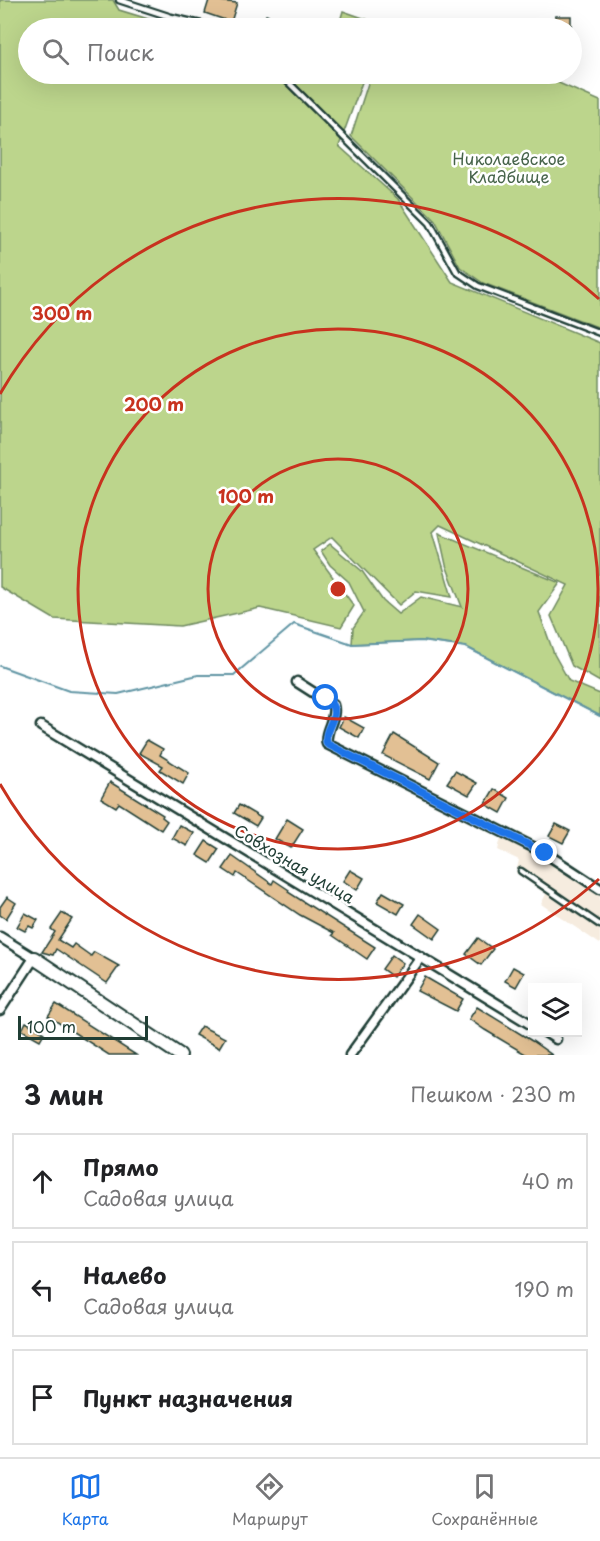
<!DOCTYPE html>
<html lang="ru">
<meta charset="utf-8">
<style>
:root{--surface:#fff;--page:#f2f2f2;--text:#202124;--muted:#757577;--line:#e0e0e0;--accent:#1a73e8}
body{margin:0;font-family:"Playpen Sans",sans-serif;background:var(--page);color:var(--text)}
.controls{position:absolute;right:18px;bottom:18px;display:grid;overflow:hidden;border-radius:0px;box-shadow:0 6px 24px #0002}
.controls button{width:54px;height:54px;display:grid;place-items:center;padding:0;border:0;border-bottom:2px solid var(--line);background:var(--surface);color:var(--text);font:30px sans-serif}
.scale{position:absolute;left:18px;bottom:15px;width:130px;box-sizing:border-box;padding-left:6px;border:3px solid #1f3d34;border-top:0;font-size:16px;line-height:21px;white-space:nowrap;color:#1f3d34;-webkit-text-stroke:4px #fff;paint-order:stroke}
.stop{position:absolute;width:18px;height:18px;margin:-14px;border:4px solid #1a73e8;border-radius:50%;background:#fff}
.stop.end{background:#1a73e8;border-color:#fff;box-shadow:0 2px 6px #0008}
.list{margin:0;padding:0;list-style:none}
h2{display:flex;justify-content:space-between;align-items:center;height:78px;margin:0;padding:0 24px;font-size:26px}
h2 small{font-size:20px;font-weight:400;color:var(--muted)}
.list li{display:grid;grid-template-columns:39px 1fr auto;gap:18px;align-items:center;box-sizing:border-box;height:96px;margin:0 12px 12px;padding:0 12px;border:2px solid var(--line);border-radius:0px}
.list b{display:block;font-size:22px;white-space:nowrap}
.list p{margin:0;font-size:20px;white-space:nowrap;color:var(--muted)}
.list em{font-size:20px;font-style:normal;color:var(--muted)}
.icon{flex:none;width:33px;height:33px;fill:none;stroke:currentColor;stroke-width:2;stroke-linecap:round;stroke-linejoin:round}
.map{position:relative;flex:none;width:600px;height:1055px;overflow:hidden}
.search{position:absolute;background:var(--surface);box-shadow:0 6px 24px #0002;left:18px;right:18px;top:18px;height:66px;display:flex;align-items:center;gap:15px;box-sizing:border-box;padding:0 21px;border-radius:33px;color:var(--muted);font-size:22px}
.sheet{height:402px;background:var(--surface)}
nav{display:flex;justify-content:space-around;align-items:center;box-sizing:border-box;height:84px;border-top:2px solid var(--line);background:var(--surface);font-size:16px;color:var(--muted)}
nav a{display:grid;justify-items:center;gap:3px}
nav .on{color:var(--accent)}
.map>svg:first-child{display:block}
.built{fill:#f6ecdf}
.green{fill:#bcd58c;stroke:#6e8960;stroke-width:1.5}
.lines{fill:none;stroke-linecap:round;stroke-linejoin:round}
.stream{stroke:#6095a4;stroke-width:2}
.building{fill:#e2c094;stroke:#1f3d34;stroke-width:1.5}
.lane-casing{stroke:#1f3d34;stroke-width:9}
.street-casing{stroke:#1f3d34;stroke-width:13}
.secondary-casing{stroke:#1f3d34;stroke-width:16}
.lane{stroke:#fff;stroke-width:4.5}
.street{stroke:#fff;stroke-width:8}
.secondary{stroke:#fff;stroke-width:12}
.route{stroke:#1a73e8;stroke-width:8}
.ring{fill:none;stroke:#c8321e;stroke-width:3}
.labels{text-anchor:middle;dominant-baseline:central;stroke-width:5;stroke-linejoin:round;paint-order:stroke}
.park-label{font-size:16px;fill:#46634a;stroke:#fff}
.street-label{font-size:16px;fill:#1f3d34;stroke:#fff}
.centre{fill:#c8321e;stroke:#fff;stroke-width:3}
.ring-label{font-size:18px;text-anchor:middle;font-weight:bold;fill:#c8321e;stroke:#fff;stroke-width:5;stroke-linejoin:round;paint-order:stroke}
</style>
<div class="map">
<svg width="600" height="1055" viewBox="0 0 600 1055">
<rect width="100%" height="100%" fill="#fff"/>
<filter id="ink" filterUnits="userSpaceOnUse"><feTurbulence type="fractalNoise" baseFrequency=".0167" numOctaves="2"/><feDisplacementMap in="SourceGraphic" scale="12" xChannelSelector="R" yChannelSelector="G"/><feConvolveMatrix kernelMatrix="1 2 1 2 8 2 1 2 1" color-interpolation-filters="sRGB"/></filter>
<g filter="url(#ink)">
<!-- built -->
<path class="built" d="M501,837L543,855L600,893V944L541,904L546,894L516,873L519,860L498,850Z"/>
<!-- green -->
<g class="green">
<path d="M0,0H113L119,10L178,28H28V74H365L339,146L398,199L452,282L600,343V682L572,666L551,616L568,585L440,525L433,532L452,597L416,591L399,605L332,537L313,550L354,606L341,627L260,608L180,626L54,619L0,587Z"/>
<path d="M343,11L383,25L381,28H338Z"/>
<path d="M371,74H538L600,101V328L483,283L460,267L435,220L351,136Z"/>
<path d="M439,533L560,583L539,612L554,654L569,681L600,694V716L466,647L421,641L352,644L353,628L364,612L349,582L330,565L321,551L330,544L362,571L383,601L398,614L421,597L462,607L446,565Z"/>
</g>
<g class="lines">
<!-- stream -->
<path class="stream" d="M0,666L69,691L118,694L198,675H234L294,624L352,644L421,641L466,647L600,716"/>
</g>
<!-- building -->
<g class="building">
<path d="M209,0L237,3L231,22L205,13Z"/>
<path d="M266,15L281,20L280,23L294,28H261Z"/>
<rect x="555" y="16" width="16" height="12"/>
<path d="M344,717L364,728L359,738L339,727Z"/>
<path d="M394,734L439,762L430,779L383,755Z"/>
<path d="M147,740L163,749L160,755L189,773L183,784L160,770L163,766L139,753Z"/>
<path d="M455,771L477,783L469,795L447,783Z"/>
<path d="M110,782L163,815L162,817L167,821L161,830L119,803L116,807L101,798Z"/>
<path d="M494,789L509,798L501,813L485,804Z"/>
<path d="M239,805L261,818L256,826L234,813Z"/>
<path d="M287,819L303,829L291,848L275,839Z"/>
<path d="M556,824L570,831L563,843L549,836Z"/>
<path d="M179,825L194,833L187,846L172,838Z"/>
<path d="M206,841L219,849L210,863L197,855Z"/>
<path d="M232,856L272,884L274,880L289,890L288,892L375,947L367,959L332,935L334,933L300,915L237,873L235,877L223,869Z"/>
<path d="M350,870L364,878L357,890L343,881Z"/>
<path d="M383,892L404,904L398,914L377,902Z"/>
<path d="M7,897L16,903L6,919L0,915V907Z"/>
<path d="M25,913L38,920L33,928L29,926L25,931L17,927Z"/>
<path d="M62,913L72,919L58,940L71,948L74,944L91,956L94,952L119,966L107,983L56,949L53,955L42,952L55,932L51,929Z"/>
<path d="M420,914L441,929L434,939L413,924Z"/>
<path d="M478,938L493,949L481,965L466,954Z"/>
<path d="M392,955L403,963L393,977L382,969Z"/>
<path d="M513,967L524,973L516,987L505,981Z"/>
<path d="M425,977L463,999L456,1011L417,991Z"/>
<path d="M56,1004L136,1055H109L48,1016Z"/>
<path d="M477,1007L532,1041L552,1055H527L485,1030L469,1019Z"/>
<path d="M26,1022L44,1033L40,1040L22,1030Z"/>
<path d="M201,1026L225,1038L219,1048L195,1035Z"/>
</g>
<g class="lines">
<defs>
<g id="lane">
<path d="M119,0L171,17L218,28"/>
<path d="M280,74L430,223L457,272L478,286L600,333"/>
<path d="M521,871L600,925"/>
</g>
<g id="street">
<path d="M297,682L333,705C337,719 324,730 327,744L545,853L600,889"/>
<path d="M41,726L532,1025"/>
<path d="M0,937L34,958L0,1010"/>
<path d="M545,1032L556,1039"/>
<path d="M350,1055L421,957"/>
</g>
<path id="secondary" d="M34,958L180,1055"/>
</defs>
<!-- lane casing -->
<use href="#lane" class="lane-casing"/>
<!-- street casing -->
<use href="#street" class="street-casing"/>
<!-- secondary casing -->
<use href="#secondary" class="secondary-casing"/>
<!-- lane -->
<use href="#lane" class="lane"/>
<!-- street -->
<use href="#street" class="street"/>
<!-- secondary -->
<use href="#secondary" class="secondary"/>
</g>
</g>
<g class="lines" filter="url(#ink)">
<!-- route -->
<path class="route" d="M326,698C346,716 322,724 327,744L545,853"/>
</g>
<!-- distance rings -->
<g class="ring">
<circle cx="338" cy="589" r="130"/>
<circle cx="338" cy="589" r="260"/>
<path d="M599 879A390 390 0 0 1 0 784M0 394A390 390 0 0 1 599 299"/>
</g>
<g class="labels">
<!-- park labels -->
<g class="park-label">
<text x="509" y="158">Николаевское<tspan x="509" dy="18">Кладбище</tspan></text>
</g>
<!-- street labels -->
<g class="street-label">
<text transform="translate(295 863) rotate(31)">Совхозная улица</text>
</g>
</g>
<circle cx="338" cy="589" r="9" class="centre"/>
<g class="ring-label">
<text x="62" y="320">300 m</text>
<text x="154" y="411">200 m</text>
<text x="246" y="503">100 m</text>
</g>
</svg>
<div class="controls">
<button><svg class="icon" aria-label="layers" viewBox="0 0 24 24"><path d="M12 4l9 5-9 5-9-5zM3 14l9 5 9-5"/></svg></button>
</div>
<div class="scale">100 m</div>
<div class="stop" style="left:326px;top:698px"></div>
<div class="stop end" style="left:545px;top:853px"></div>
<div class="search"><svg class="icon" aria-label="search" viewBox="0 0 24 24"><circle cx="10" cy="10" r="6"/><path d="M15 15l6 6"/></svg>Поиск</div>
</div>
<section class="sheet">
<h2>3 мин<small>Пешком · 230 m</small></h2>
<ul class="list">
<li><svg class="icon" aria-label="ahead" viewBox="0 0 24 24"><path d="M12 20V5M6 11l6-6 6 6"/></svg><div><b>Прямо</b><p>Садовая улица</p></div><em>40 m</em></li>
<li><svg class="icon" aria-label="left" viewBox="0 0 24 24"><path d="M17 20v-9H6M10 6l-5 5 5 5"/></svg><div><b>Налево</b><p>Садовая улица</p></div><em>190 m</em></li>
<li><svg class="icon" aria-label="arrive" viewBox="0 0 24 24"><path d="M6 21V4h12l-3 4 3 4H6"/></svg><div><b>Пункт назначения</b></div></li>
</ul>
</section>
<nav>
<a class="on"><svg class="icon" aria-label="map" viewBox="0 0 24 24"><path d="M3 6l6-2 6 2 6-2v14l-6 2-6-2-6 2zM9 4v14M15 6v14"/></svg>Карта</a>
<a><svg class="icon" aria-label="directions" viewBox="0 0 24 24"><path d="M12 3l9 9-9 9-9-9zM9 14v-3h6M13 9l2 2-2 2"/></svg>Маршрут</a>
<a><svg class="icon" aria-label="saved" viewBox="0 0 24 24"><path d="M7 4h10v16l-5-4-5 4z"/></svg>Сохранённые</a>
</nav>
